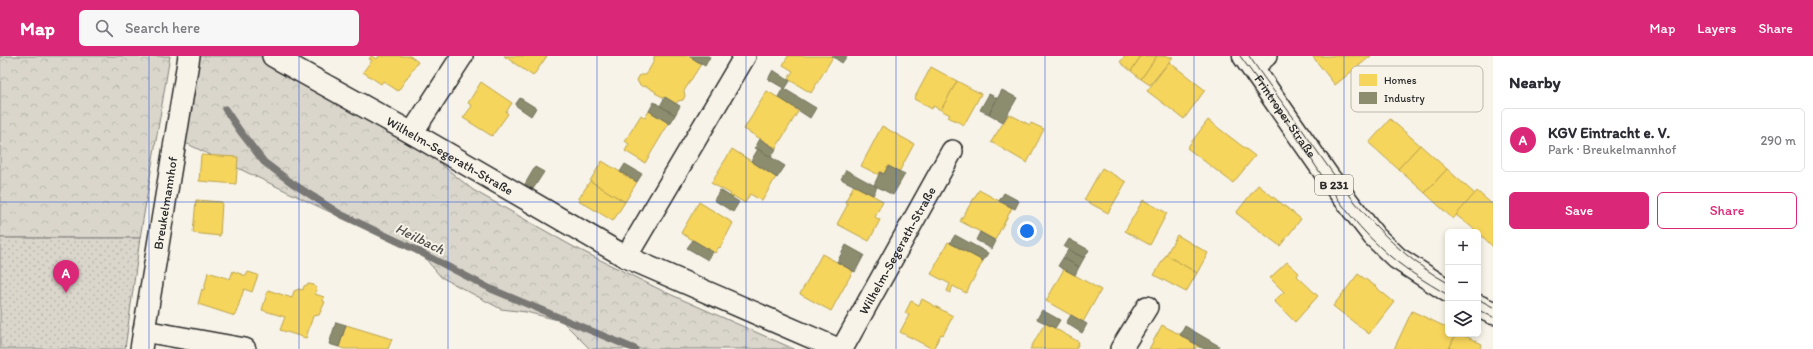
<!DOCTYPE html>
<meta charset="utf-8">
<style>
:root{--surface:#fff;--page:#f7f7f7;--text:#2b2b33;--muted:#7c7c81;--line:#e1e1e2;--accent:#db2777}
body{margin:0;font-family:Itim,sans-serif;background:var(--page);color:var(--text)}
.controls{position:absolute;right:12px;bottom:12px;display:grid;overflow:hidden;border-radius:6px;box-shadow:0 2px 6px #0003}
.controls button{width:36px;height:36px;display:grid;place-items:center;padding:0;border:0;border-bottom:1px solid var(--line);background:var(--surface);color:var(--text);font:20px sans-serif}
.you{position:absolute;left:1027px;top:175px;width:14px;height:14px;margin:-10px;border:3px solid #fff;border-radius:50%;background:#1a73e8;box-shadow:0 0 0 6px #1a73e833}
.badge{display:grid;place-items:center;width:26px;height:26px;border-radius:50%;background:var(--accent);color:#fff;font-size:13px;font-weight:700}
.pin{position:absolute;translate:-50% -33px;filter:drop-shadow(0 1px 2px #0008)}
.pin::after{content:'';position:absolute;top:21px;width:14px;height:12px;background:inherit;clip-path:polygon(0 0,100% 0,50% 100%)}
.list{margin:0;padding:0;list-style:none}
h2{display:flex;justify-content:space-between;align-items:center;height:52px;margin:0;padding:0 16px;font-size:17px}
h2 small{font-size:13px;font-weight:400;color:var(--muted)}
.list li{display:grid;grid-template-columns:26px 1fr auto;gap:12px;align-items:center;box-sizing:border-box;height:64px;margin:0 8px 8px;padding:0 8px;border:1px solid var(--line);border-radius:6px}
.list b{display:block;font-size:15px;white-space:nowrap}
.list p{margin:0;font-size:13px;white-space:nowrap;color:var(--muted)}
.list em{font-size:13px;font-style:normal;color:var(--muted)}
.actions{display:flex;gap:8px;padding:12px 16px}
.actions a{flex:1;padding:9px 0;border:1px solid var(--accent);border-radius:6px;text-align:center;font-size:14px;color:var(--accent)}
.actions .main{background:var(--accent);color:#fff}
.icon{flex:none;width:22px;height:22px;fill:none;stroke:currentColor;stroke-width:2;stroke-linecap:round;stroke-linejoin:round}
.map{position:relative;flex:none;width:1493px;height:293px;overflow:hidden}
header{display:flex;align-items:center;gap:24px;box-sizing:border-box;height:56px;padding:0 20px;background:var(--accent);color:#fff}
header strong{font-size:19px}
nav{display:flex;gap:22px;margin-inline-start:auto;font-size:14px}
.search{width:280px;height:36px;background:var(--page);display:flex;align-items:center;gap:10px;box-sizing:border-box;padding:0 14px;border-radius:6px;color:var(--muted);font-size:15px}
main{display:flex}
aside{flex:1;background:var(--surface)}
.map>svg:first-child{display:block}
.forest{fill:url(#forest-crowns);stroke:#82807c}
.garden{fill:url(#garden-dots);stroke:#82807c}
.homes{fill:#f6d55c;stroke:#b9a24d}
.industry{fill:#8c8c6e;stroke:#6f6f5a}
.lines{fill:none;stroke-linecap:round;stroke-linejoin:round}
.stream{stroke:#7a7874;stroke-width:7}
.street-casing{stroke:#2b2b2b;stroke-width:24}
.primary-casing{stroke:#2b2b2b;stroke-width:25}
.street{stroke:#f7f3e8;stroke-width:21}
.primary{stroke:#f7f3e8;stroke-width:22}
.tram{stroke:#2b2b2b;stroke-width:1}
.grid{fill:none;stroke:#1d4ed8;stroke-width:1;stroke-opacity:0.55}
.labels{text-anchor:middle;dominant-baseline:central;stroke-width:4;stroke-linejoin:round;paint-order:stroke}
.shield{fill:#f7f3e8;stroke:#686764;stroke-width:1}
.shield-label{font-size:12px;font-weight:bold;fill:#2b2b2b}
.street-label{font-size:13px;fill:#2b2b2b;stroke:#f7f3e8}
.water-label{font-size:14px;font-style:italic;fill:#53524f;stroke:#f7f3e8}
.key{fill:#f7f3e8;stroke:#bab7af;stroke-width:1}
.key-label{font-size:11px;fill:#2b2b2b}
</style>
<header>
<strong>Map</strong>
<div class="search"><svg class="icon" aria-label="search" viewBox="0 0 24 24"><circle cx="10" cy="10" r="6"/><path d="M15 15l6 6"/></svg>Search here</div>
<nav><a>Map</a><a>Layers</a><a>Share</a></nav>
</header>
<main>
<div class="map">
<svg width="1493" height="293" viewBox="0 0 1493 293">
<defs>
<pattern id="forest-crowns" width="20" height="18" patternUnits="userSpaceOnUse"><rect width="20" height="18" fill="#dad6cc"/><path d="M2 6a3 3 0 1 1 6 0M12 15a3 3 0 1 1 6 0" fill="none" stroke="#bbb8af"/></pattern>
<pattern id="garden-dots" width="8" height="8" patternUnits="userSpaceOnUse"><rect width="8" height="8" fill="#dad6cc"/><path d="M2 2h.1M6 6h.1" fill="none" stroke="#bbb8af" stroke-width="1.8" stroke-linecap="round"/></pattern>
</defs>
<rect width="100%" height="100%" fill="#f7f3e8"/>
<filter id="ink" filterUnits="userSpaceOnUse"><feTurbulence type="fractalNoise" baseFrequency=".025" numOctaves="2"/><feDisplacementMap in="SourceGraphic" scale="8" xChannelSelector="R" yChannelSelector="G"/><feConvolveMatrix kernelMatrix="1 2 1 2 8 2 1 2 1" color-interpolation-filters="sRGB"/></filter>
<g filter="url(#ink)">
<!-- forest -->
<g class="forest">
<path d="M0,0H170L140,182H0Z"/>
<path d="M189,0H265L420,91L473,134L572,190L665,236L794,293H590L562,265L526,256L501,253L441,221L424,201L175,82Z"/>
</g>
<!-- garden -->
<path class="garden" d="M0,182H140L125,293H0Z"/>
<!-- homes -->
<g class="homes">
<path d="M371,0L377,3L379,0H410L418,6L398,35L383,25L381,28L363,16L372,4L369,3Z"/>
<path d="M504,0H547L533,20Z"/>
<path d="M654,0H689L701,8L684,35L685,40L683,44L678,45L676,48L655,37L656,36L646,30L643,31L639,28L637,24L640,19H646L654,5Z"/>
<path d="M788,0H832L833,1L811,37L788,23L793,15L783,9Z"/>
<path d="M1125,0H1141L1131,15L1120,6Z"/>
<path d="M1141,0H1157L1141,23L1131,15Z"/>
<path d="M1157,0L1173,1L1150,29L1141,23Z"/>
<path d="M1314,0H1371L1335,29L1313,1Z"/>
<path d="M1169,6L1205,34L1184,63L1147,35Z"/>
<path d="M931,11L957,25L941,54L933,50L932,53L914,43Z"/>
<path d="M957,25L981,38L964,69L948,61L950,59L941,54Z"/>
<path d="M481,26L512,47L506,56L508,58L492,80L463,62L472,50L468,47Z"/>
<path d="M767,35L799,54L776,92L744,73Z"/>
<path d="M649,55L669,67L645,107L625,95L629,88L625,85L641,59L645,62Z"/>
<path d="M1009,58L1030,69L1031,67L1044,73L1027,107L991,86Z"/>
<path d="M1390,63L1420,89L1398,113L1369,87Z"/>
<path d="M1208,64L1255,100L1233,127L1187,92Z"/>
<path d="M882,70L914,88L899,116L888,110L884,118L880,116L879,119L861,110Z"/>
<path d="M1420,89L1447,113L1425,137L1398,113Z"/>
<path d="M732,93L776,121L762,145L750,138L745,147L733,140L732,143L729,141L731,138L711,127Z"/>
<path d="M201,99L238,101L236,128L199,125Z"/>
<path d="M602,105L637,126L625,146L590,125Z"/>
<path d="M1102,112L1126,126L1108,157L1084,144Z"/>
<path d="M1447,113L1475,138L1453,163L1425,137Z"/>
<path d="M590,125L625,146L613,165L578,144Z"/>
<path d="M854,129L883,145L875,161L880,164L869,185L837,168L848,148L845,146Z"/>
<path d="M1258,129L1301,163L1280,190L1236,157Z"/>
<path d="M979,134L1012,152L995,184L960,165Z"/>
<path d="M1477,135L1493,149V191L1478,176L1456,159Z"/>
<path d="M196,144L222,146L220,180L193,177Z"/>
<path d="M1143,144L1167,157L1150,189L1125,175Z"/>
<path d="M699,146L733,167L720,192L719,191L715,197L681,177Z"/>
<path d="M1177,179L1208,197L1197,217L1166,199Z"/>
<path d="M948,186L983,205L966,237L953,230L950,237L947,235L950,228L931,218Z"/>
<path d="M822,198L853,215L831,255L800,238Z"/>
<path d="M1166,199L1197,217L1186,236L1154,219Z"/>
<path d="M1287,206L1299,217L1297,220L1318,240L1295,266L1274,245L1284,236L1270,222Z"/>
<path d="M1064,213L1101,234L1083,266L1046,245Z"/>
<path d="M233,215L246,220L248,216L258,219L252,236L244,233L235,260L198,248L202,233L204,234L208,216L230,223Z"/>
<path d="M1358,218L1378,232V233L1394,246L1369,278L1333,250Z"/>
<path d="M309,228L314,229L317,234L315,238L324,241L323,245L325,246L319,259L313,260L306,282L280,274L285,261L262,254L268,234L292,242L294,235L299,233L303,234L304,230Z"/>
<path d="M922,243L953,260L943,279L941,278L933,293L900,276L909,259L905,257L911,245L919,249Z"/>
<path d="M1412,255L1448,272V278H1456L1449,293H1394Z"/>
<path d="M1045,267L1079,286L1076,293H1030Z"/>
<path d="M346,269L392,283L388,293H344L339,291Z"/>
<path d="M1162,269L1201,290L1200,292L1197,290L1195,293H1149Z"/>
<path d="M1456,278H1461L1482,288L1480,293H1449Z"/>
</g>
<!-- industry -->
<g class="industry">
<path d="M689,0H708L710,1L705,10Z"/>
<path d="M832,0H847L842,7Z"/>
<path d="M773,14L790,25L785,33L768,23Z"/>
<path d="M783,32L816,52L810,62L778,41Z"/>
<path d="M1002,34L1017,42L1003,66L989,58Z"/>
<path d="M989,38L997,42L989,58L980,54Z"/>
<path d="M665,41L680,50L675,59L660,50Z"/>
<path d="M520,42L536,52L531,60L515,49Z"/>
<path d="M654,46L675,59L670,68L649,55Z"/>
<path d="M760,83L776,93L771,101L755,92Z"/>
<path d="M758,93L785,110L777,122L751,105Z"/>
<path d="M625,108L642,118L637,126L620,116Z"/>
<path d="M888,110L905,118L893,139L874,129L880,116L884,118Z"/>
<path d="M535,111L544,116L533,133L525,128Z"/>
<path d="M846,114L877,131L873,139L841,123Z"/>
<path d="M720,134L739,146L733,156L714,144Z"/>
<path d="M1004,137L1019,145L1015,153L999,145Z"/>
<path d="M980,176L996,185L992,193L976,184Z"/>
<path d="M955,179L988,197L983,205L950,187Z"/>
<path d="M1069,183L1089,194L1084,202L1064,191Z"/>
<path d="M693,184L713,196L708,204L687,192Z"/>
<path d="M846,189L864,199L855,216L837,206Z"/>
<path d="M1068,194L1084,202L1079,211L1063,202Z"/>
<path d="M1063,202L1079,211L1075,219L1058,210Z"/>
<path d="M1042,254L1060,264L1055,272L1037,263Z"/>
<path d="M1071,259L1087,268L1082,277L1066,267Z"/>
<path d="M336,266L346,269L339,291L329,288Z"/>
<path d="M1185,270L1219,290L1217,293H1204L1180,279Z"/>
</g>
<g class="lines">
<!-- stream -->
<path class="stream" d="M225,53L240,75L264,106L292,127L340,158L414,193L491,233L635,293"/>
<defs>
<g id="street">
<path id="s1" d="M273,0L412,77L626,201L838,293"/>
<path d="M1252,12L1266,0"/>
<path d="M412,77L462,0"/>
<path d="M626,201L745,0"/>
<path d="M144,275L245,293"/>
<path id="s2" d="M141,293L189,0"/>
<path id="s3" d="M842,293L952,95"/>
<path d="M1121,293L1147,251"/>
</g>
<g id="primary">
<path id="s4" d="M1244,0L1329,122L1374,180L1397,202L1448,235"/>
<path d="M1478,250L1493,257"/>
</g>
</defs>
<!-- street casing -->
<use href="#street" class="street-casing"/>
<!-- primary casing -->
<use href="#primary" class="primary-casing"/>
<!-- street -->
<use href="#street" class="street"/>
<!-- primary -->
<use href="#primary" class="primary"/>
<!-- tram -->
<g class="tram">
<path d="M1240,0C1264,32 1286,65 1308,98C1329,131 1351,165 1381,192C1401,211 1424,225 1448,239"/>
<path d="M1249,0C1265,24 1282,46 1299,69C1341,130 1382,191 1448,227"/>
<path d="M1478,243L1493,251"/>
<path d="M1478,254L1493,261"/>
</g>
</g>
</g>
<!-- grid -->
<path class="grid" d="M149,0V293M299,0V293M448,0V293M597,0V293M746,0V293M896,0V293M1045,0V293M1194,0V293M1344,0V293M0,146H1493"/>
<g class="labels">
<!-- shield labels -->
<rect class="shield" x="1315" y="119" width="38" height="20" rx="3"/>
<g class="shield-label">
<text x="1334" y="129">B 231</text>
</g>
<!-- street labels -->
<g class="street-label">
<text stroke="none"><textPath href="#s4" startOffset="73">Frintroper Straße</textPath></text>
<text stroke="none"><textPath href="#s1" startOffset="203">Wilhelm-Segerath-Straße</textPath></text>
<text stroke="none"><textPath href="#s2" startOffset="148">Breukelmannhof</textPath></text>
<text stroke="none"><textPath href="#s3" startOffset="113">Wilhelm-Segerath-Straße</textPath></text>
</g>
<!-- water labels -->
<g class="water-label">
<text transform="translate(420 183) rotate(26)">Heilbach</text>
</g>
</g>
<!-- legend -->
<rect x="1351" y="10" width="132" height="46" rx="6" class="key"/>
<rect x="1359" y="18" width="18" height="12" fill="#f6d55c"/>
<rect x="1359" y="36" width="18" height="12" fill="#8c8c6e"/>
<g class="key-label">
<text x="1384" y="28">Homes</text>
<text x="1384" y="46">Industry</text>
</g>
</svg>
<div class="controls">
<button>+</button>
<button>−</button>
<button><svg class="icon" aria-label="layers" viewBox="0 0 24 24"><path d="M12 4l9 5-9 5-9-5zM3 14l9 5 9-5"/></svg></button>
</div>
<div class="you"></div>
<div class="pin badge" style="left:66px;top:237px">A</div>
</div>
<aside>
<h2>Nearby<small></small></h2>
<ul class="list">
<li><span class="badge">A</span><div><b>KGV Eintracht e. V.</b><p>Park · Breukelmannhof</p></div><em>290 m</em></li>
</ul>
<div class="actions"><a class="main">Save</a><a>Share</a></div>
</aside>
</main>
